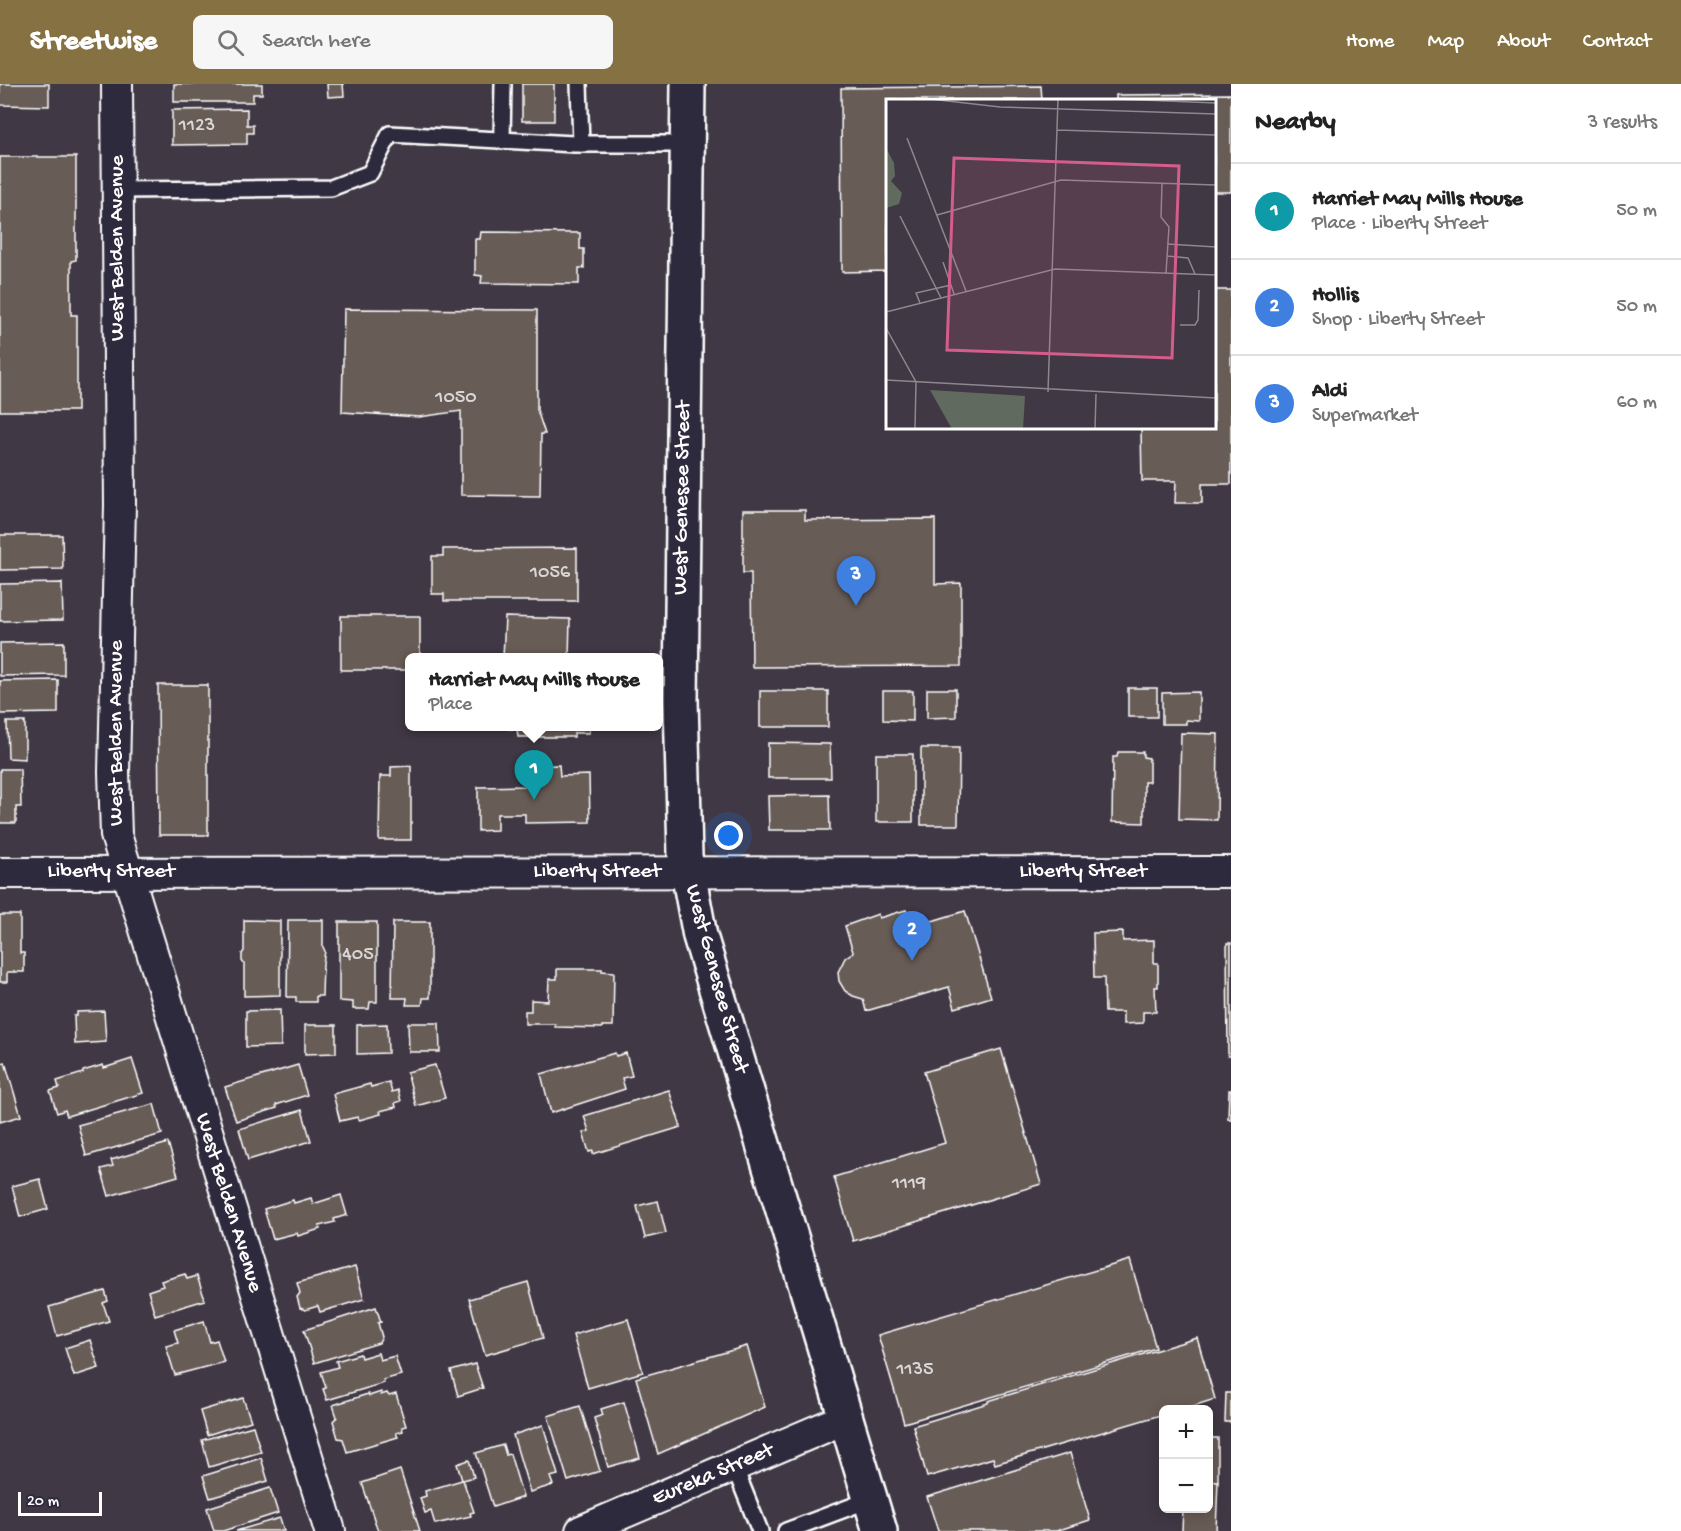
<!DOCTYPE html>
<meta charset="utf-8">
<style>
:root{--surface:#fff;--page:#f6f6f6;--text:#222;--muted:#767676;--line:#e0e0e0;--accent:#857141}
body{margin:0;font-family:"Gochi Hand",sans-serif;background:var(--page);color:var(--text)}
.controls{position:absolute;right:18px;bottom:18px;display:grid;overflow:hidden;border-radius:9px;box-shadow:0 3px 15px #0003}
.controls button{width:54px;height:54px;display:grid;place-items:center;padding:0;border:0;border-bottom:2px solid var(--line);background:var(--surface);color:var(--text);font:30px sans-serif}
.scale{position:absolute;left:18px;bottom:15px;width:84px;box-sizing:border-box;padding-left:6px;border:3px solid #fff;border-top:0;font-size:16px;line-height:21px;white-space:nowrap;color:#fff;-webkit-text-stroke:4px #2f2a3d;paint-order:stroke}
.you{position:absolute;left:729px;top:752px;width:21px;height:21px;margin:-15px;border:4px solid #fff;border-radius:50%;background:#1a73e8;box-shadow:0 0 0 9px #1a73e833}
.badge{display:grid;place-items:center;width:39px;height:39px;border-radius:50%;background:var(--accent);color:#fff;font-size:20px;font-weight:700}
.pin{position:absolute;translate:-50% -50px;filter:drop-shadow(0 2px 3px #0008)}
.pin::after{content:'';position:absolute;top:32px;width:21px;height:18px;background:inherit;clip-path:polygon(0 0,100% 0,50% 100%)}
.popup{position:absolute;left:405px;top:569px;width:258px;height:78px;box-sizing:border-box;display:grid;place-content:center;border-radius:9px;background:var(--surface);filter:drop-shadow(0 2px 4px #0005);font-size:20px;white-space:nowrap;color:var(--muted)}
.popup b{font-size:22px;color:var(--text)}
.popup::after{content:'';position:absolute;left:50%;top:100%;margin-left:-12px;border:12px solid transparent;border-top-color:var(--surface)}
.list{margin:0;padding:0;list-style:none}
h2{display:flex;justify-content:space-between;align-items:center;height:78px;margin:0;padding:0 24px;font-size:26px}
h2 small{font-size:20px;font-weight:400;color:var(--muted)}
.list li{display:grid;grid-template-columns:39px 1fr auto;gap:18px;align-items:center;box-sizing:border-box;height:96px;padding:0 24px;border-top:2px solid var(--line)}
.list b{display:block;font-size:22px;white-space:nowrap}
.list p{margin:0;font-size:20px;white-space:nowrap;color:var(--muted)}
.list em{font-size:20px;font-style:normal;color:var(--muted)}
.icon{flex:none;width:33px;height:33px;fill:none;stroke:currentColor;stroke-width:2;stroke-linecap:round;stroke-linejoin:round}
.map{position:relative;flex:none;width:1231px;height:1447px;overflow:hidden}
header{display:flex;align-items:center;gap:36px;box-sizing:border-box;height:84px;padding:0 30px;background:var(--accent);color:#fff}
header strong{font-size:28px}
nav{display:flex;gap:33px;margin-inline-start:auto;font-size:21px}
.search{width:420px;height:54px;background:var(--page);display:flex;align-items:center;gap:15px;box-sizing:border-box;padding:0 21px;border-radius:9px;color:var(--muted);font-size:22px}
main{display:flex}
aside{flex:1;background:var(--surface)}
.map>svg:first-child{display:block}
.building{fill:#685c57;stroke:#fff;stroke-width:1.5}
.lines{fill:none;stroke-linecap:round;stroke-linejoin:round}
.lane-casing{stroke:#fff;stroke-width:20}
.street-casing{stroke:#fff;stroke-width:34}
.primary-casing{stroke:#fff;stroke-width:38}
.lane{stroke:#2f2a3d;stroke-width:15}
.street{stroke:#2f2a3d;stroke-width:30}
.primary{stroke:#2f2a3d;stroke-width:33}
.labels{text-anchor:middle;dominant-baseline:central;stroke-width:6;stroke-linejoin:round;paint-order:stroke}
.number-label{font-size:20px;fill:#d9d6d5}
.street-label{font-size:22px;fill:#fff;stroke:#2f2a3d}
.inset-road{fill:none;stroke:#8c888f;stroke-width:1.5}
.view{fill:#d45d8c;fill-opacity:0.15;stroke:#d45d8c;stroke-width:3}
.inset-edge{fill:none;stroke:#fff;stroke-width:3}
</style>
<header>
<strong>Streetwise</strong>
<div class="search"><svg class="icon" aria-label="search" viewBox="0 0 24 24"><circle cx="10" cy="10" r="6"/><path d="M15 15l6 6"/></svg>Search here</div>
<nav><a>Home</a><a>Map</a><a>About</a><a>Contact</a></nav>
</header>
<main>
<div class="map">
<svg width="1231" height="1447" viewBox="0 0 1231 1447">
<rect width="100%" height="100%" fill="#403945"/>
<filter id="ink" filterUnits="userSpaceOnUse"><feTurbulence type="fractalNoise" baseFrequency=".0167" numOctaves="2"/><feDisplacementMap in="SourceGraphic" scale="12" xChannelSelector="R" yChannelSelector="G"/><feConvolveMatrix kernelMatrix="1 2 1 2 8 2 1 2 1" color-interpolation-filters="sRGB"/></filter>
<g filter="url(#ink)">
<!-- building -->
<g class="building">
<path d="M0,0H49V22L0,21Z"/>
<path d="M174,0H262V10H253V18H174Z"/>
<path d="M327,0H343L344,12L328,13Z"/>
<rect x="522" y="0" width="32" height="37"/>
<path d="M1041,2L1042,16H888V187L842,188L841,4Z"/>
<path d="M1231,10V108H1214V16H1116V11Z"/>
<path d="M247,25V41H253V49H247V60L172,61V26Z"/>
<path d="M0,73H76V176L71,177V231H77V327H0Z"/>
<path d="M481,148L580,149V165H584V184H579V200L481,199L482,192L475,191V155H480Z"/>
<path d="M1214,206H1231V400H1202V419H1175L1176,397H1142L1141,344H1214Z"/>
<path d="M344,225L537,226V326L545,350H541L540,412L461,411V327L419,333L342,328Z"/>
<path d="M743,426H805V436L935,435V500L961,499V582L752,583L751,489H743Z"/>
<path d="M0,451H62L63,485L0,486Z"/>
<path d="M577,464V517H444V510H432V472H443V465Z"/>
<path d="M62,499L63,536L0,537V500Z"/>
<path d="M341,532H420V574H410V586H341Z"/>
<path d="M505,533L570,535L569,574H503Z"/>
<path d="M64,558V591L0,592V559Z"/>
<path d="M58,596V629L0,630V597Z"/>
<path d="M158,601H208V751H159Z"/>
<rect x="1128" y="604" width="29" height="29"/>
<path d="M927,605H956V633L927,634Z"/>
<rect x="760" y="607" width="68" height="36"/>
<path d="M883,607H913V637L883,636Z"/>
<path d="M1199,608V637L1186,636V640H1162V609Z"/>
<path d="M7,638H25V675L8,674Z"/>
<path d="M509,642H589V649H574V653H518L517,645H509Z"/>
<path d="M1181,649L1218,650L1217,736L1179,735Z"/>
<path d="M768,659L830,660L831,694H768Z"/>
<path d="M921,664H959L958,741H921Z"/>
<path d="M1118,668H1143V673L1149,674V698H1144V739L1112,738L1113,673H1117Z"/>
<rect x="876" y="670" width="37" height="68"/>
<path d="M559,681L560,692L589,691L590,738L525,739V730H497V746L478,747V703L527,702L526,682Z"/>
<path d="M411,682V756H379L380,692H391V683Z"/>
<path d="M0,685H20L21,723H16V739H0Z"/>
<path d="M829,711L830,746H769L768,712Z"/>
<path d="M906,826L912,843L965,827L991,913L955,924L949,903L866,927L863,915L853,912L845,907L839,897L838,888L845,874L853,868L845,842L878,830L879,834Z"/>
<path d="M0,831H20V869H24V888H7V898H0Z"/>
<path d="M244,836L280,837V911L244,912V880L242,877V870L244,867Z"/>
<path d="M288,836H323V863L325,867L323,879L322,912H316V918H296V913H287Z"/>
<path d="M339,838H377V918H370L369,925H353V918L339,917Z"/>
<path d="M393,838H430V914H423L422,921H406L407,914H392Z"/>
<path d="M1123,848V857L1154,856V879H1158V903H1155L1156,928H1143V939L1123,940V928H1105L1104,894H1094L1093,849Z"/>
<path d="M1227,859H1231V972H1228Z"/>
<path d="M557,885H602V887L614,888L613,942H602V944L555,943V940H525V927H531V916L548,917L549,895H557Z"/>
<path d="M280,926L281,962L246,963V927Z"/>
<path d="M104,927L106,958L75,960L74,932H77V928Z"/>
<path d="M408,939H439L440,968H409Z"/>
<path d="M387,940L388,969L357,970V941Z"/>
<path d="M305,941H336V969L305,970Z"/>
<path d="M1001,965L1041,1100L853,1157L834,1093L945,1059L924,988Z"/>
<path d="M615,969L616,972L626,969L632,992L622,994L625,1005L551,1029L541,990Z"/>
<path d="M132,975L143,1009L67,1032L65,1026L57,1029L50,1007L59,1004L57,997L83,989V987L103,981L104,984Z"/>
<path d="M5,978L21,1032L0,1038V980Z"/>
<path d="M298,981L307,1011L276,1021L277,1024L236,1037L225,1003Z"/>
<path d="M435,981L445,1014L416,1022L407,988Z"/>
<path d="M389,998L392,1008L398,1006L401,1017L395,1019L396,1023L380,1027L381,1030L359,1036L358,1033L340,1037L333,1010L370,1000L371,1003Z"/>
<path d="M669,1006L681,1043L593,1070V1067L589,1068L583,1049L589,1047L584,1032Z"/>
<path d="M1229,1006H1231V1035H1228Z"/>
<path d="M154,1020L162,1050L86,1072L78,1041Z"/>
<path d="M302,1026L311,1057L248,1076L239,1045Z"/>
<path d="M168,1059L178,1092L109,1112L101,1085L113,1082L111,1076Z"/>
<path d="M40,1095L48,1125L20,1133L12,1102Z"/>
<path d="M341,1111L347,1131L334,1135L335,1138L319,1142L320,1145L298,1152L297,1149L273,1155L264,1125L293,1116L294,1119L311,1114L313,1120Z"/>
<path d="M658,1117L666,1149L645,1154L637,1122Z"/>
<path d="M1130,1176L1156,1264L904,1339L878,1251Z"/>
<path d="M355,1183L364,1215L320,1228L318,1222L305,1226L300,1224L297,1213L300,1209L297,1199Z"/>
<path d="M185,1190L187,1195L197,1192L205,1216L155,1231L148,1207L163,1202L161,1197Z"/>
<path d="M528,1198L543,1254L485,1271L469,1215Z"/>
<path d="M105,1207L108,1217L103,1219L109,1237L57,1252L49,1223Z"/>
<path d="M376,1223L381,1238L378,1239L382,1253L379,1259L314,1279L304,1246Z"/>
<path d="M628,1235L643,1288L588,1304L573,1251Z"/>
<path d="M204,1237L210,1258L217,1256L224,1278L175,1291L166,1262L178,1259L174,1246Z"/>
<path d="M1197,1254L1215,1315L1180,1326H1164V1330L995,1380L993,1374L927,1393L913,1342L988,1319V1317Z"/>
<path d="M90,1256L99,1284L74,1292L65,1264Z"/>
<path d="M747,1262L765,1323L658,1370L636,1294Z"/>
<path d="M378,1269L380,1276L395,1272L401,1291L383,1296L384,1299L327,1316L323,1305L326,1304L321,1288L338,1283L336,1277L360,1270L361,1274Z"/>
<path d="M475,1280L483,1304L458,1312L451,1287Z"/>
<path d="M381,1308V1311L387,1309L389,1312L396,1310L406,1342L402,1343L403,1347L396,1349L398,1353L347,1368L343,1355L338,1354L333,1337L337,1333L333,1321L368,1310L369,1312Z"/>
<path d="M1226,1309H1231V1338H1225Z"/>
<path d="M243,1314L251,1337L207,1351L200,1327Z"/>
<path d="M624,1318L640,1374L608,1383L594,1334L603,1331L601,1325Z"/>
<path d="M580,1322L600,1387L568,1397L548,1332Z"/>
<path d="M543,1341L558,1391L550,1393L553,1401L530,1408L513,1351Z"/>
<path d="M253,1342L261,1368L209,1383L202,1356Z"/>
<rect x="1208" y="1354" width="10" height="43"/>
<path d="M503,1361L506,1371L510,1370L523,1413L493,1423L476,1369Z"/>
<path d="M1070,1369L1090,1436L1056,1447H938L927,1413Z"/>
<path d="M261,1374L268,1397L210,1414L203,1392Z"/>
<path d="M469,1376L474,1393L463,1396L474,1428L470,1429L471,1432L435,1440L431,1427L425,1429L420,1414L426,1412L425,1407L462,1396L457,1380Z"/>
<path d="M400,1386L420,1447H378L362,1399Z"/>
<path d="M1208,1397H1218L1216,1447H1182L1183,1424H1208Z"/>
<path d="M270,1404L278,1429L223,1447H214L207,1424Z"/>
<path d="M280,1434L284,1447H236Z"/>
</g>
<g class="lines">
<defs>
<g id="lane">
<path d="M579,0L581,60"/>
<path d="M502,57L503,0"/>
<path d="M118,106L331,104L370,89L390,50L574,60H687"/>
<path d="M734,1382L760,1447"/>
<path d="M786,1447L869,1416"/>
</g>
<g id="street">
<path d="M117,0L120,421L114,688L116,751L330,1447"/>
<path d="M0,789L1231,788"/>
<path d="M581,1447L844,1335"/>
</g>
<path id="primary" d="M688,0L681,616L685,772L700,852L880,1447"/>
</defs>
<!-- lane casing -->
<use href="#lane" class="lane-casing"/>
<!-- street casing -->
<use href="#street" class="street-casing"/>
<!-- primary casing -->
<use href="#primary" class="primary-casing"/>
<!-- lane -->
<use href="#lane" class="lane"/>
<!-- street -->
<use href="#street" class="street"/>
<!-- primary -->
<use href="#primary" class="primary"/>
</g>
</g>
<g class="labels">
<!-- number labels -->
<g class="number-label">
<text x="197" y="42">1123</text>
<text x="456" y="314">1050</text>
<text x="550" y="489">1056</text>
<text x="358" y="871">405</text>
<text x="909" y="1100">1119</text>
<text x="915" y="1286">1135</text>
</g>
<!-- street labels -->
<g class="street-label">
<text transform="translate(118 164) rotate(-90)">West Belden Avenue</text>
<text transform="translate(683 414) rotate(-89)">West Genesee Street</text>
<text transform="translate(117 649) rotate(-90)">West Belden Avenue</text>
<text x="111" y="788">Liberty Street</text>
<text x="597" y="788">Liberty Street</text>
<text x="1083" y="788">Liberty Street</text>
<text transform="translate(716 895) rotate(75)">West Genesee Street</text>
<text transform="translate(228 1119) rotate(73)">West Belden Avenue</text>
<text transform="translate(713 1391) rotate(-23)">Eureka Street</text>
</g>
</g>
<!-- overview -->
<g transform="translate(886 15)">
<rect width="330" height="330" fill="#403945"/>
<path d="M0,49L8,64L9,77L5,82L16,94L13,105L0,109ZM44,291L139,297L137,330H66Z" fill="#606a5e"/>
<path class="inset-road" d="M44,0L114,8L330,15M231,0L330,4M171,31L330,36M21,39L80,192M276,85L275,118L283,128L280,174M51,116L175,81L330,86M14,117L55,199M281,145L330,148M281,157L302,159L309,175M57,163L68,195M34,204L30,194L65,186M0,213L169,170L330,176M294,226H309L312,221L313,191M0,229L30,283L29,330M0,281L330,299M162,293L172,0M209,330L210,295"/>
<path class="view" d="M68,59L293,67L286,259L61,251Z"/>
<rect width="330" height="330" class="inset-edge"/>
</g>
</svg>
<div class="controls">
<button>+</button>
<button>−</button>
</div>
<div class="scale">20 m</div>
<div class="you"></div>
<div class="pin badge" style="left:534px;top:716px;background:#0f9aa8">1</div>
<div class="popup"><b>Harriet May Mills House</b>Place</div>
<div class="pin badge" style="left:912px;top:877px;background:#3f7fe0">2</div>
<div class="pin badge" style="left:856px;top:522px;background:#3f7fe0">3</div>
</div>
<aside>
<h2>Nearby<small>3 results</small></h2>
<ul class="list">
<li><span class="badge" style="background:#0f9aa8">1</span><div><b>Harriet May Mills House</b><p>Place · Liberty Street</p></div><em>50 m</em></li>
<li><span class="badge" style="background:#3f7fe0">2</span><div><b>Hollis</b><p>Shop · Liberty Street</p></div><em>50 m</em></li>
<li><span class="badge" style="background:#3f7fe0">3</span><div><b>Aldi</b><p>Supermarket</p></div><em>60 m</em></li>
</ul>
</aside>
</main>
